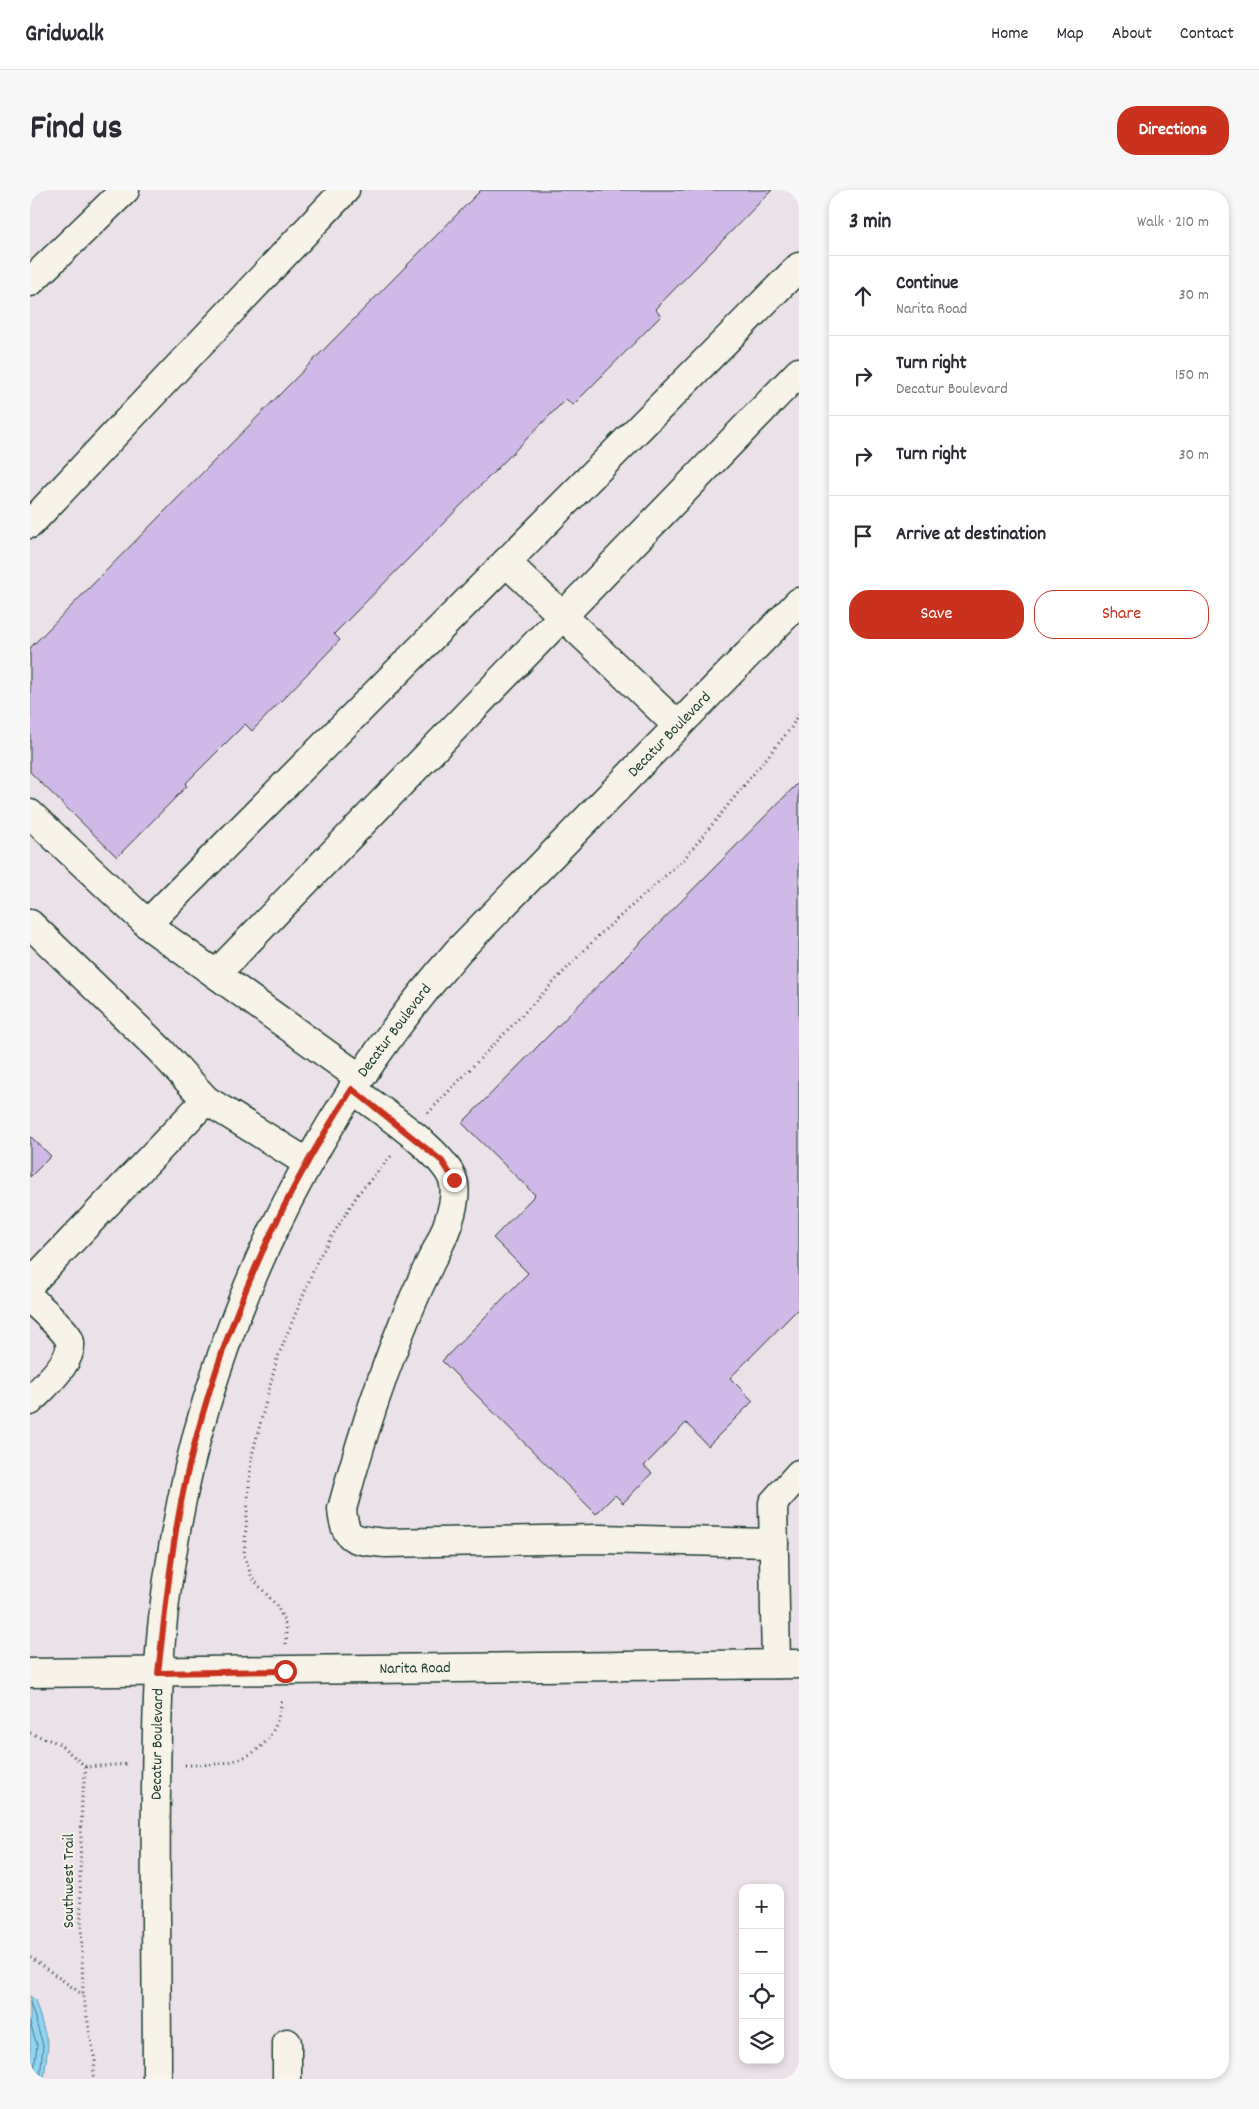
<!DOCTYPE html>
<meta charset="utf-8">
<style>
:root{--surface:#fff;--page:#f7f7f7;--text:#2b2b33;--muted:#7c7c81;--line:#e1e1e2;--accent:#c8321e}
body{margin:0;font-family:Dekko,sans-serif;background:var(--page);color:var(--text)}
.controls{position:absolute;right:15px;bottom:15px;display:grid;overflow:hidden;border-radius:10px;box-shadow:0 2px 8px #0003}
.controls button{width:45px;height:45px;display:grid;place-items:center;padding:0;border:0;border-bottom:1px solid var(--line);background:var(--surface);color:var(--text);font:25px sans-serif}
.stop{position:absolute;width:15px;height:15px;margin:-11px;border:4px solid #c8321e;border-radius:50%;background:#fff}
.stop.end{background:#c8321e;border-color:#fff;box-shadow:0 1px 5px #0008}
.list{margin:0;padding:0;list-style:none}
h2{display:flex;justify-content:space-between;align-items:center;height:65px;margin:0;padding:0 20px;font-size:21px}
h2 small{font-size:16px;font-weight:400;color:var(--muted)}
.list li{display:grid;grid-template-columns:32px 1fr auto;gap:15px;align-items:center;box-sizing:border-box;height:80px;padding:0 20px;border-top:1px solid var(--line)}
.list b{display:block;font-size:19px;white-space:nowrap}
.list p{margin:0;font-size:16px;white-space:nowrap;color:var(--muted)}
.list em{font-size:16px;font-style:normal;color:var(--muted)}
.actions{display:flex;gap:10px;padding:15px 20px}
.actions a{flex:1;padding:11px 0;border:1px solid var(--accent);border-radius:20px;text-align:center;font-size:18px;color:var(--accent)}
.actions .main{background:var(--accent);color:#fff}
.icon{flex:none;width:28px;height:28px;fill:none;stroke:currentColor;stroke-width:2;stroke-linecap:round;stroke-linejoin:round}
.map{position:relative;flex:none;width:769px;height:1889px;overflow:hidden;border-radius:20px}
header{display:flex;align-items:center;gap:30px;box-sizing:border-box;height:70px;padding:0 25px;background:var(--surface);border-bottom:1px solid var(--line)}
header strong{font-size:24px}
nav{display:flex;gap:28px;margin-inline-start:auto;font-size:18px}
.intro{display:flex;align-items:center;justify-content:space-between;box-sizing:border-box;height:120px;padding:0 30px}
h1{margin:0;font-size:35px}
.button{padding:12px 22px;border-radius:20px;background:var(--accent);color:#fff;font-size:18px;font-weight:700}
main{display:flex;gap:30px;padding:0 30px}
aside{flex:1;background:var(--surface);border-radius:20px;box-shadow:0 2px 8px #0003}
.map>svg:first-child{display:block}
.water{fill:#91d3f2;stroke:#6397a6}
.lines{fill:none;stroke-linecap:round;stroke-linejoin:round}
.shore{stroke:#4d7980;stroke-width:1}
.building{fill:#d0b8e7;stroke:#1f3d34}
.minor-casing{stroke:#1f3d34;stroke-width:31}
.path{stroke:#1f3d34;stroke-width:3;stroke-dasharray:1 4;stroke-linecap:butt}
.minor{stroke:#f7f3e8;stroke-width:28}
.route{stroke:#c8321e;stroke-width:6}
.labels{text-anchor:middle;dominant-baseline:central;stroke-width:4;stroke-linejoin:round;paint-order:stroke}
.street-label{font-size:16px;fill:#1f3d34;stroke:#f7f3e8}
</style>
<header>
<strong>Gridwalk</strong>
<nav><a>Home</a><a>Map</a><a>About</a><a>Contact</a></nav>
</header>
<div class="intro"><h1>Find us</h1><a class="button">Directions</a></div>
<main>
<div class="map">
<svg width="769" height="1889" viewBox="0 0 769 1889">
<rect width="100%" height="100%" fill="#ebe1e8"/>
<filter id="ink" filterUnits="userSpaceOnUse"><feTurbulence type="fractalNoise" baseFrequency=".02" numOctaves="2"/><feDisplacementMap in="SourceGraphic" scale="10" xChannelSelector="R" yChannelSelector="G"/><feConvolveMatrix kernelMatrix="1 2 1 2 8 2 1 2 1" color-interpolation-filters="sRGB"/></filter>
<g filter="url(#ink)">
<!-- water -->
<path class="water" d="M0,1806L5,1810L18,1854L14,1889H0Z"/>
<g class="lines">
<!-- shore -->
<g class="shore">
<path d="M0,1812L13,1855L10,1889"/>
<path d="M0,1833L7,1855L3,1889"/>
</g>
</g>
<!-- building -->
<g class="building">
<path d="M451,0H742L625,119L631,126L543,215L536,209L304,444L310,450L222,541L215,534L155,594L157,596L87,667L0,582V458Z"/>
<path d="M769,592V1118L700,1188L723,1211L678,1256L656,1233L614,1276L622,1283L593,1313L585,1305L566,1324L412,1171L498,1083L463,1048L505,1005L432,933Z"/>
<path d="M0,946L21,966L0,987Z"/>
</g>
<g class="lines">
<defs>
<g id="minor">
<path d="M0,92L95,0"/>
<path d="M0,334L315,0"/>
<path d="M476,372L648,536"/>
<path d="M0,624L123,739L330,888"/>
<path d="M0,734L130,860L176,910L278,973"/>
<path d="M117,734L769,77"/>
<path d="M186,784L769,182"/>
<path d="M322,899C347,918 414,962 423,990C430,1011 412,1051 402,1069C363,1149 335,1233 312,1319C315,1353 325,1349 355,1353L568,1349L744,1353"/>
<path d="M0,1094L176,910"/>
<path d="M0,1108C9,1117 33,1138 38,1147C49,1167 12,1198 0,1211"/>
<path d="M746,1474L743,1313L769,1284"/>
<path d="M0,1483L769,1474"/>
<path d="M257,1853V1889"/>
<path d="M127,1889C127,1754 123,1619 129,1484C130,1442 136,1400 143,1358C179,1137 280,930 428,761L769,412"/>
</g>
</defs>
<!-- minor casing -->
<use href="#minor" class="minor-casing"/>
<!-- path -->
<g class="path">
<path d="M398,923L568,746L654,669L761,538L769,522"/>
<path d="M256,1454V1436L247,1416L222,1388L214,1365L221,1269L247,1169L288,1069L328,1004L363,964"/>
<path d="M0,1543L28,1553L56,1577L99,1574"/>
<path d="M155,1575C207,1576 246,1567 252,1507"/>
<path d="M56,1577L52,1608L50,1689L53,1805L65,1871L63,1889"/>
<path d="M0,1767L53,1805"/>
</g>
<!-- minor -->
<use href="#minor" class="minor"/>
</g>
</g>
<g class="lines" filter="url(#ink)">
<!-- route -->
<path class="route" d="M255,1481L128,1483C136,1415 142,1347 158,1280C190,1145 246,1015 322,899L412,971L424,990"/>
</g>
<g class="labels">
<!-- street labels -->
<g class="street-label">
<text transform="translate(640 545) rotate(-46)">Decatur Boulevard</text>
<text transform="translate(365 841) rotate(-53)">Decatur Boulevard</text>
<text transform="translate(385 1479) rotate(-1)">Narita Road</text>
<text transform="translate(128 1554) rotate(-89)">Decatur Boulevard</text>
<text transform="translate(39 1691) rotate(-90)">Southwest Trail</text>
</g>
</g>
</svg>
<div class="controls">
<button>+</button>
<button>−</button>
<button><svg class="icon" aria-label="locate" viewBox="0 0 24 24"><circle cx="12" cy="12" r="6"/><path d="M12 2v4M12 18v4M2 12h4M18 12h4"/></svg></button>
<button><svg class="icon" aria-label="layers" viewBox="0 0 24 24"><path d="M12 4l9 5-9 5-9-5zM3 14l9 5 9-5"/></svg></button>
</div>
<div class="stop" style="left:255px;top:1481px"></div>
<div class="stop end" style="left:424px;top:990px"></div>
</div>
<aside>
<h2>3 min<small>Walk · 210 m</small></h2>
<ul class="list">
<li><svg class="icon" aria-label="ahead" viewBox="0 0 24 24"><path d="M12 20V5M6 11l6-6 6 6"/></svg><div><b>Continue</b><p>Narita Road</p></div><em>30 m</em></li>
<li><svg class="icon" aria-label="right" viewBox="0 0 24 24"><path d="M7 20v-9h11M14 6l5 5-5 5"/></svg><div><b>Turn right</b><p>Decatur Boulevard</p></div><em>150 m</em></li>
<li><svg class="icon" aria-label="right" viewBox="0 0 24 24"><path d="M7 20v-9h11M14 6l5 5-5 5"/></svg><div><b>Turn right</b></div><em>30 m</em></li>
<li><svg class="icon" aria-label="arrive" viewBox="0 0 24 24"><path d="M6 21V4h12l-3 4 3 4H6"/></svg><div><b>Arrive at destination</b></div></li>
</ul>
<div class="actions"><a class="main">Save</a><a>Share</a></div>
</aside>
</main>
